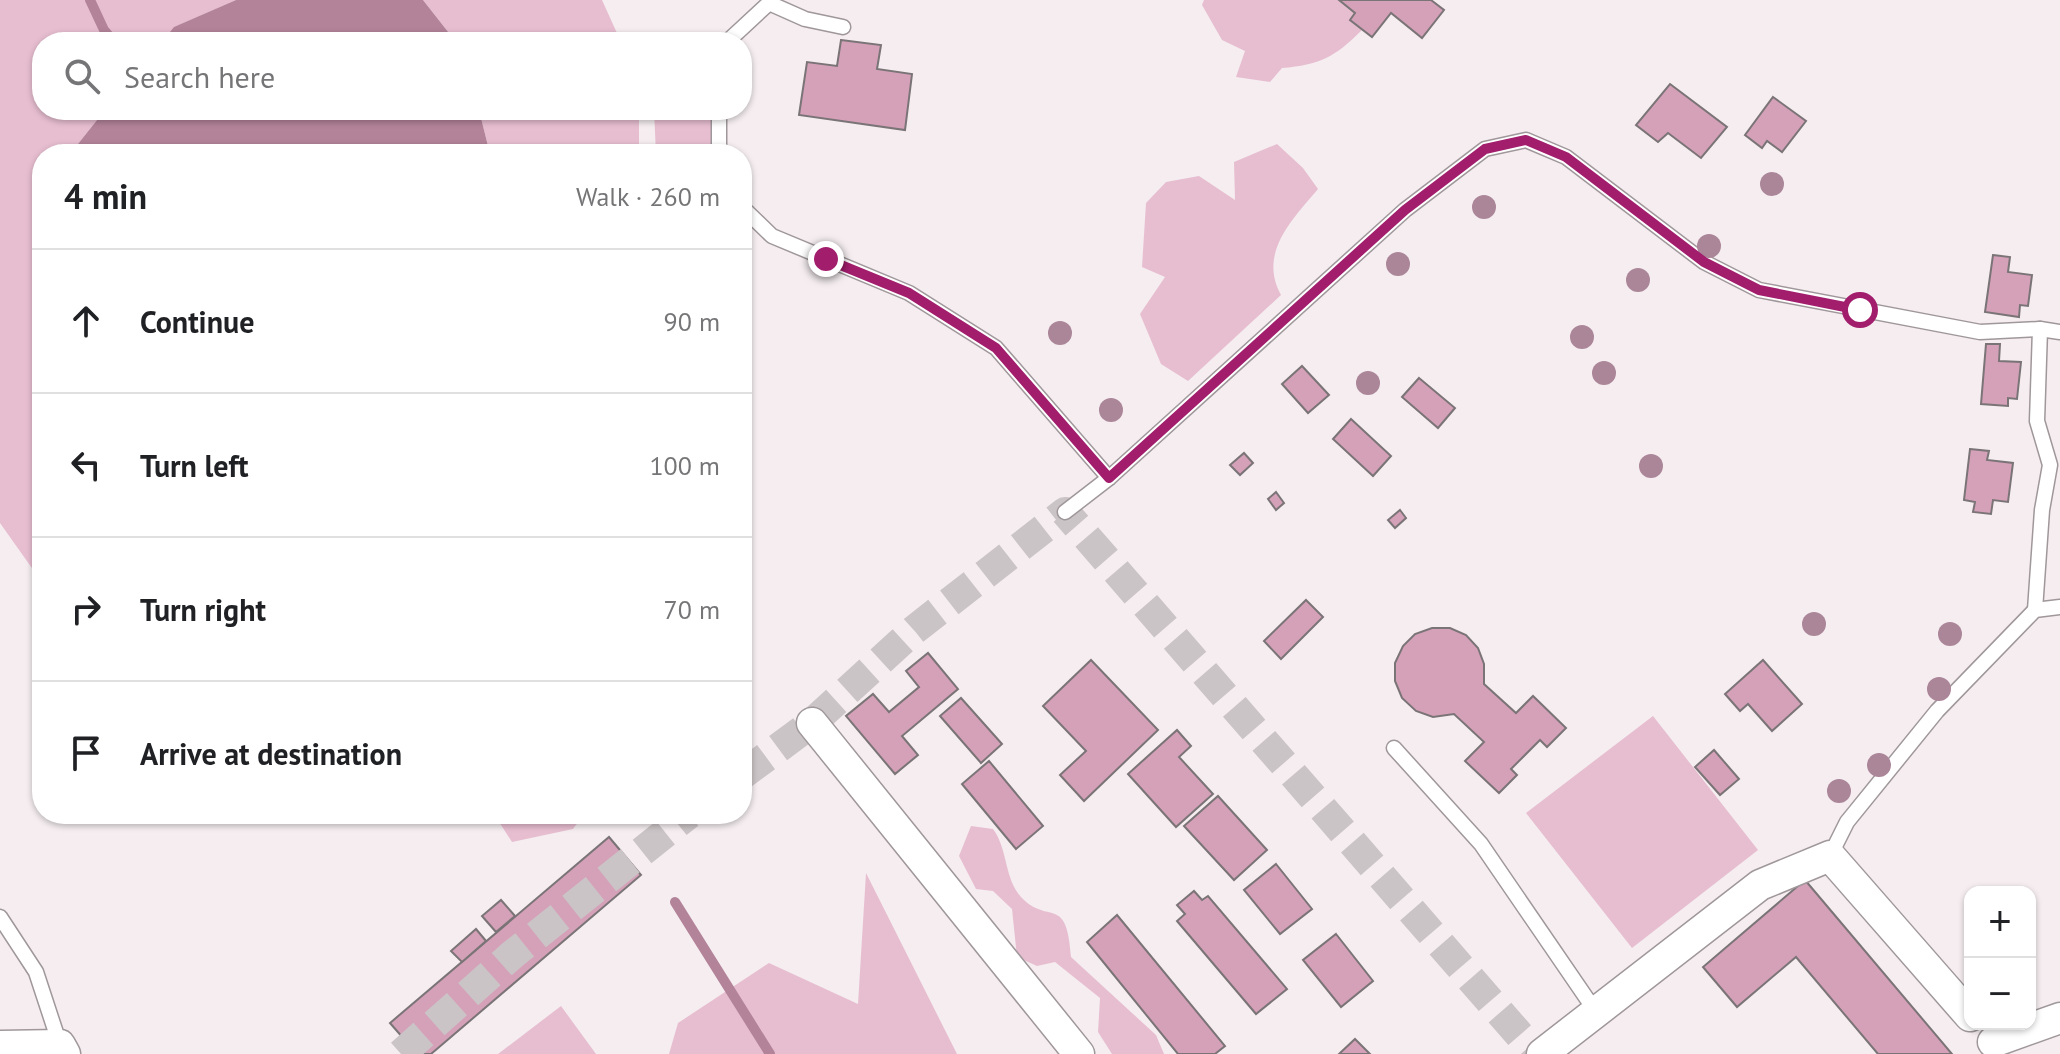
<!DOCTYPE html>
<meta charset="utf-8">
<style>
:root{--surface:#fff;--page:#f6f6f6;--text:#202124;--muted:#757577;--line:#e0e0e0}
body{margin:0;font-family:"PT Sans",sans-serif;background:var(--page);color:var(--text)}
.controls{position:absolute;right:24px;bottom:24px;display:grid;overflow:hidden;border-radius:16px;box-shadow:0 2px 6px #0004}
.controls button{width:72px;height:72px;display:grid;place-items:center;padding:0;border:0;border-bottom:2px solid var(--line);background:var(--surface);color:var(--text);font:40px sans-serif}
.stop{position:absolute;width:24px;height:24px;margin:-18px;border:6px solid #a21e6d;border-radius:50%;background:#fff}
.stop.end{background:#a21e6d;border-color:#fff;box-shadow:0 2px 8px #0008}
.list{margin:0;padding:0;list-style:none}
h2{display:flex;justify-content:space-between;align-items:center;height:104px;margin:0;padding:0 32px;font-size:34px}
h2 small{font-size:26px;font-weight:400;color:var(--muted)}
.list li{display:grid;grid-template-columns:52px 1fr auto;gap:24px;align-items:center;box-sizing:border-box;height:144px;padding:0 32px;border-top:2px solid var(--line)}
.list b{display:block;font-size:30px;white-space:nowrap}
.list em{font-size:26px;font-style:normal;color:var(--muted)}
.icon{flex:none;width:44px;height:44px;fill:none;stroke:currentColor;stroke-width:2;stroke-linecap:round;stroke-linejoin:round}
.map{position:relative;flex:none;width:2060px;height:1054px;overflow:hidden}
.search{position:absolute;background:var(--surface);box-shadow:0 2px 6px #0004;left:32px;top:32px;width:720px;height:88px;display:flex;align-items:center;gap:20px;box-sizing:border-box;padding:0 28px;border-radius:32px;color:var(--muted);font-size:30px}
.panel{position:absolute;background:var(--surface);box-shadow:0 2px 6px #0004;left:32px;top:144px;width:720px;height:680px;border-radius:32px}
.map>svg:first-child{display:block}
.green{fill:#e7bed0}
.water{fill:#b38399}
.lines{fill:none;stroke-linecap:round;stroke-linejoin:round}
.stream{stroke:#b38399;stroke-width:10}
.building{fill:#d4a1b8;stroke:#7b7477;stroke-width:2}
.minor-tunnel{stroke:#cbc4c6;stroke-width:30;stroke-dasharray:30 15;stroke-linecap:butt}
.service-casing{stroke:#9f979a;stroke-width:17}
.minor-casing{stroke:#9f979a;stroke-width:33}
.service{stroke:#fff;stroke-width:14}
.minor{stroke:#fff;stroke-width:30}
.tree{fill:#ab8598}
.route{stroke:#a21e6d;stroke-width:10}
</style>
<div class="map">
<svg width="2060" height="1054" viewBox="0 0 2060 1054">
<rect width="100%" height="100%" fill="#f5edf0"/>
<!-- green -->
<g class="green">
<path d="M0,0H236L175,27L162,42H42V110H105L70,154H42V577L34,571L0,523Z"/>
<path d="M423,0H602L621,42H456Z"/>
<path d="M1204,0H1339L1355,13L1350,20L1362,30C1335,57 1320,65 1282,68L1270,82L1236,77L1245,51L1222,40L1202,5Z"/>
<path d="M479,110H639V154H490Z"/>
<path d="M654,110H719V154H656Z"/>
<path d="M1277,144L1303,168L1318,189C1292,220 1258,253 1281,295L1188,381L1161,364L1140,314L1165,277L1142,267L1146,203L1166,182L1199,176L1235,200L1234,162Z"/>
<path d="M1653,716L1758,850L1632,948L1526,813Z"/>
<path d="M494,814H584L573,829L512,842Z"/>
<path d="M971,826L993,829C1008,849 1004,878 1021,897C1048,926 1067,893 1071,957L1156,1035L1164,1054H1112L1098,1032L1100,998L1055,962L1037,966L1017,957L1012,909L993,891L976,889L959,856Z"/>
<path d="M866,873L957,1054H669L678,1023L769,963L858,1004Z"/>
<path d="M561,1006L596,1054H498Z"/>
</g>
<!-- water -->
<g class="water">
<path d="M236,0H423L456,42H162L174,27Z"/>
<path d="M105,110H479L490,154H70Z"/>
</g>
<g class="lines">
<!-- stream -->
<g class="stream">
<path d="M90,0L104,30L114,42"/>
<path d="M675,902L770,1054"/>
</g>
</g>
<!-- building -->
<g class="building">
<path d="M1339,0H1431L1444,10L1422,38L1391,13L1372,37L1350,20L1355,13Z"/>
<path d="M841,40L881,45L877,69L912,74L905,130L799,115L807,62L837,66Z"/>
<path d="M1670,84L1727,127L1701,158L1668,133L1658,142L1636,125Z"/>
<path d="M1773,97L1806,121L1782,152L1767,141L1762,148L1745,135Z"/>
<path d="M1993,255L2010,257L2008,272L2032,275L2028,306L2020,305L2019,317L1985,312Z"/>
<path d="M1986,344H2000L1999,361L2021,362L2017,399L2008,398V406L1981,404Z"/>
<path d="M1302,366L1329,395L1308,413L1282,384Z"/>
<path d="M1419,378L1455,408L1438,428L1402,397Z"/>
<path d="M1351,419L1391,456L1373,476L1333,439Z"/>
<path d="M1970,449L1989,451L1987,460L2013,463L2008,502L1993,500L1991,514L1973,512L1975,502L1964,500Z"/>
<path d="M1244,453L1253,463L1240,475L1230,465Z"/>
<path d="M1276,492L1284,503L1276,510L1268,499Z"/>
<path d="M1400,510L1406,518L1395,528L1388,520Z"/>
<path d="M1306,600L1323,617L1281,659L1264,641Z"/>
<path d="M1432,628H1450L1466,635L1478,648L1484,664V684L1516,713L1533,696L1566,728L1547,747L1540,740L1511,769L1517,775L1499,793L1465,761L1484,742L1454,714L1433,717L1416,711L1402,698L1395,681V663L1403,646L1415,634Z"/>
<path d="M928,653L958,689L902,736L918,755L895,774L846,716L873,694L889,712L919,687L906,671Z"/>
<path d="M1091,660L1158,730L1084,801L1060,775L1086,751L1043,706Z"/>
<path d="M1763,660L1802,704L1772,731L1748,704L1740,711L1725,694Z"/>
<path d="M961,698L1002,744L981,763L940,716Z"/>
<path d="M1177,730L1191,746L1179,757L1213,794L1176,827L1128,774Z"/>
<path d="M1714,750L1739,779L1720,795L1695,767Z"/>
<path d="M989,761L1043,826L1016,849L962,784Z"/>
<path d="M1218,796L1267,850L1234,880L1184,826Z"/>
<path d="M609,837L641,875L431,1054H417L390,1023Z"/>
<path d="M1276,864L1312,909L1280,934L1244,890Z"/>
<path d="M1805,880L1952,1054H1878L1796,957L1737,1007L1703,967Z"/>
<path d="M1194,891L1202,900L1208,896L1287,989L1256,1014L1177,921L1185,914L1177,905Z"/>
<path d="M501,900L515,916L496,932L482,916Z"/>
<path d="M1117,915L1225,1046L1215,1054H1178L1087,942Z"/>
<path d="M476,929L486,941L462,962L451,951Z"/>
<path d="M1336,934L1373,981L1341,1007L1303,960Z"/>
<path d="M1355,1039L1370,1054H1339Z"/>
</g>
<g class="lines">
<!-- minor-tunnel -->
<g class="minor-tunnel">
<path d="M742,775L812,723L914,630L1065,512L1536,1054"/>
<path d="M401,1054L512,955L689,814"/>
</g>
<defs>
<g id="service">
<path d="M727,42L769,3L805,19L843,27"/>
<path d="M719,154V110"/>
<path d="M742,207L772,236L909,293L996,348L1109,478"/>
<path d="M1065,512L1109,478L1405,210L1485,149L1526,140L1566,157L1704,262L1759,290L1980,332L2040,329L2060,332"/>
<path d="M2035,610L2042,510L2050,465L2037,421L2040,329"/>
<path d="M1394,748L1481,844L1596,1012"/>
<path d="M1830,856L1847,822L1937,711L2035,610L2060,607"/>
<path d="M0,917L36,972L60,1045"/>
</g>
<g id="minor">
<path d="M812,723L1079,1054"/>
<path d="M1993,1042L2060,1018"/>
<path d="M0,1046L60,1045L65,1054"/>
<path d="M1542,1054L1760,885L1830,856L1970,1016"/>
</g>
</defs>
<!-- service casing -->
<use href="#service" class="service-casing"/>
<!-- minor casing -->
<use href="#minor" class="minor-casing"/>
<!-- service -->
<use href="#service" class="service"/>
<!-- minor -->
<use href="#minor" class="minor"/>
</g>
<!-- trees -->
<g class="tree">
<circle cx="1772" cy="184" r="12"/>
<circle cx="1484" cy="207" r="12"/>
<circle cx="1709" cy="246" r="12"/>
<circle cx="1398" cy="264" r="12"/>
<circle cx="1638" cy="280" r="12"/>
<circle cx="1060" cy="333" r="12"/>
<circle cx="1582" cy="337" r="12"/>
<circle cx="1604" cy="373" r="12"/>
<circle cx="1368" cy="383" r="12"/>
<circle cx="1111" cy="410" r="12"/>
<circle cx="1651" cy="466" r="12"/>
<circle cx="1814" cy="624" r="12"/>
<circle cx="1950" cy="634" r="12"/>
<circle cx="1939" cy="689" r="12"/>
<circle cx="1879" cy="765" r="12"/>
<circle cx="1839" cy="791" r="12"/>
</g>
<g class="lines">
<!-- route -->
<path class="route" d="M826,259L909,293L996,348L1109,478L1405,210L1485,149L1526,140L1566,157L1704,262L1759,290L1860,310"/>
</g>
</svg>
<div class="controls">
<button>+</button>
<button>−</button>
</div>
<div class="stop" style="left:1860px;top:310px"></div>
<div class="stop end" style="left:826px;top:259px"></div>
<div class="search"><svg class="icon" aria-label="search" viewBox="0 0 24 24"><circle cx="10" cy="10" r="6"/><path d="M15 15l6 6"/></svg>Search here</div>
<section class="panel">
<h2>4 min<small>Walk · 260 m</small></h2>
<ul class="list">
<li><svg class="icon" aria-label="ahead" viewBox="0 0 24 24"><path d="M12 20V5M6 11l6-6 6 6"/></svg><div><b>Continue</b></div><em>90 m</em></li>
<li><svg class="icon" aria-label="left" viewBox="0 0 24 24"><path d="M17 20v-9H6M10 6l-5 5 5 5"/></svg><div><b>Turn left</b></div><em>100 m</em></li>
<li><svg class="icon" aria-label="right" viewBox="0 0 24 24"><path d="M7 20v-9h11M14 6l5 5-5 5"/></svg><div><b>Turn right</b></div><em>70 m</em></li>
<li><svg class="icon" aria-label="arrive" viewBox="0 0 24 24"><path d="M6 21V4h12l-3 4 3 4H6"/></svg><div><b>Arrive at destination</b></div></li>
</ul>
</section>
</div>
